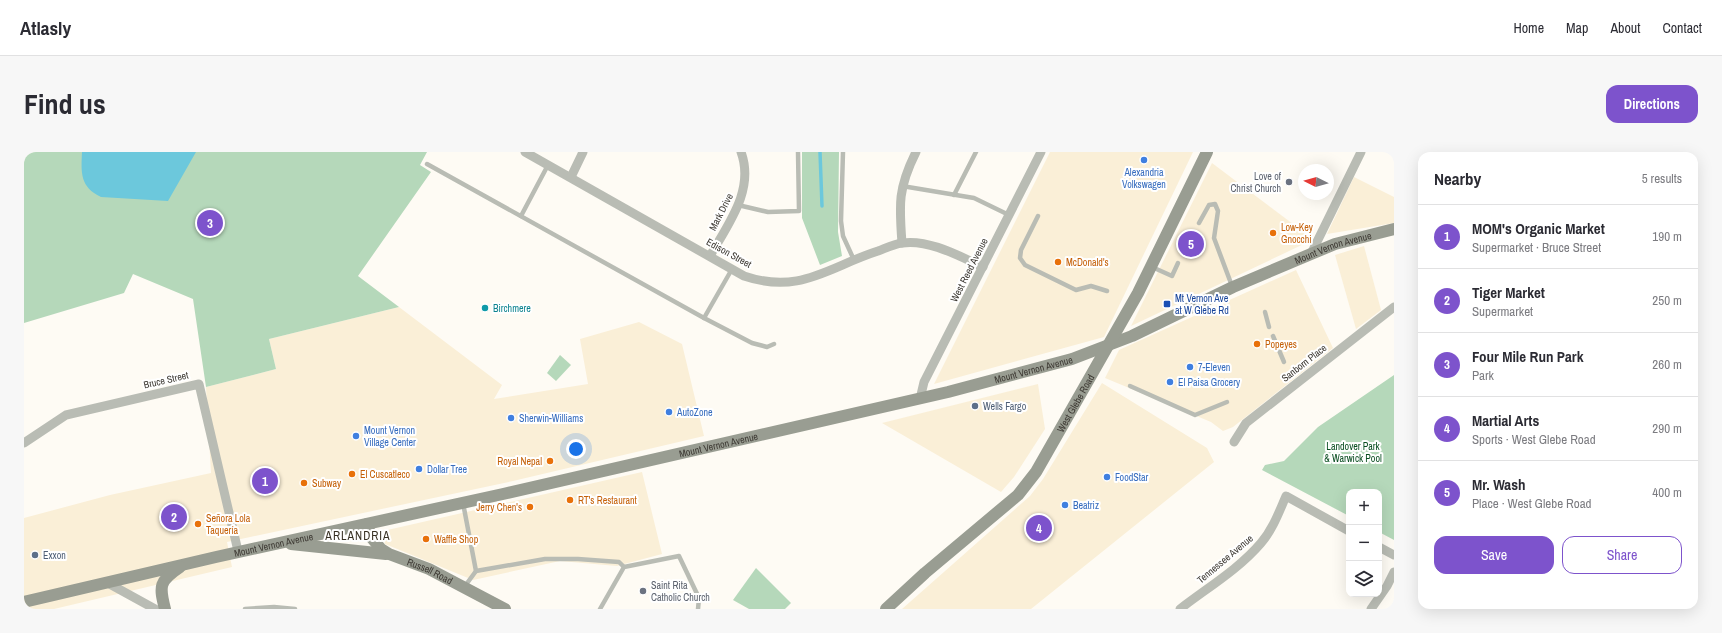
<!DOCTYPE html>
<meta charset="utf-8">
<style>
:root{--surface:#fff;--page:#f7f7f7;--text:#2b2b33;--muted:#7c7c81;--line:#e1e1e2;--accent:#7d53cc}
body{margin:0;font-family:"Archivo Narrow",sans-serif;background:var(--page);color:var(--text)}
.controls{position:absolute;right:12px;bottom:12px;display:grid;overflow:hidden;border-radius:8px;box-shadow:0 4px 16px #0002}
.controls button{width:36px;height:36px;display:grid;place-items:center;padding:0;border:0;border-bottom:1px solid var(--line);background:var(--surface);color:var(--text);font:20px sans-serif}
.compass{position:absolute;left:1274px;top:12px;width:36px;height:36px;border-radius:50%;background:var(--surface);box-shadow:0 4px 16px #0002;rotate:275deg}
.you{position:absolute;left:552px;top:297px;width:14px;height:14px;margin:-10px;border:3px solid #fff;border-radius:50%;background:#1a73e8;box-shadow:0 0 0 6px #1a73e833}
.badge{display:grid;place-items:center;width:26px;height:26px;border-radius:50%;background:var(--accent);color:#fff;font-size:13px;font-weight:700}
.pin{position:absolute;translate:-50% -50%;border:2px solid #fff;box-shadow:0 1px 4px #0006}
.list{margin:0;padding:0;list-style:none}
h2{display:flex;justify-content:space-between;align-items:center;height:52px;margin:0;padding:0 16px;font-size:17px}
h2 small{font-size:13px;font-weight:400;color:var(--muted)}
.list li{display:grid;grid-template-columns:26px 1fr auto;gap:12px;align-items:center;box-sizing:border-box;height:64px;padding:0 16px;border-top:1px solid var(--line)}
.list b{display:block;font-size:15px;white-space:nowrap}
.list p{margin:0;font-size:13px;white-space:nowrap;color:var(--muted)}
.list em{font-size:13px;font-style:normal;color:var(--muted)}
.actions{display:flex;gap:8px;padding:12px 16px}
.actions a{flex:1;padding:9px 0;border:1px solid var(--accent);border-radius:12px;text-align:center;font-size:14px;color:var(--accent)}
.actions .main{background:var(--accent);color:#fff}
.icon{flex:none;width:22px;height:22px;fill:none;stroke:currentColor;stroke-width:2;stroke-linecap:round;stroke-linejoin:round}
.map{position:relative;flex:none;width:1370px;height:457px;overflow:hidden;border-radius:12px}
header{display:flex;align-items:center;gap:24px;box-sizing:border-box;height:56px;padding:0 20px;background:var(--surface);border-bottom:1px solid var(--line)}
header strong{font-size:19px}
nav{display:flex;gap:22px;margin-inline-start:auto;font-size:14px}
.intro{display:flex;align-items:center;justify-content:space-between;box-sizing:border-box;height:96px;padding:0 24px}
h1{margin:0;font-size:28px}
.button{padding:10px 18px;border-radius:12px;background:var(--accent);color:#fff;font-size:14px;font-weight:700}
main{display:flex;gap:24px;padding:0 24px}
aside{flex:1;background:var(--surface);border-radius:12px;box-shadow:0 4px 16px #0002}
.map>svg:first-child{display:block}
.built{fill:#faefd7}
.green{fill:#b5d8ba}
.water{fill:#6cc8dc}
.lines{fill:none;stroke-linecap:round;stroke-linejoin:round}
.stream{stroke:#6cc8dc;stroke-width:3.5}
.lane{stroke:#b9bcb4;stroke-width:4.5}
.street{stroke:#b9bcb4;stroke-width:9}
.secondary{stroke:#999d92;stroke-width:12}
.shop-dot{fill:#3f7fe0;stroke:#fff;stroke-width:1.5}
.worship-dot{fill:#6b7280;stroke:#fff;stroke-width:1.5}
.food-dot{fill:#e8710a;stroke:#fff;stroke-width:1.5}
.transit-dot{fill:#1a4fb4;stroke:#fff;stroke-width:1.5}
.culture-dot{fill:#0f9aa8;stroke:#fff;stroke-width:1.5}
.service-dot{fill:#5c6f8a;stroke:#fff;stroke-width:1.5}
.labels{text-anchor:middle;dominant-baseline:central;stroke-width:4;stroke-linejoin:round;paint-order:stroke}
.shop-label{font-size:10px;fill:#366cbe;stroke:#fff;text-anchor:start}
.worship-label{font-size:10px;fill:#5b616d;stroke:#fff;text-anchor:end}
.street-label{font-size:10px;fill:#3e3a34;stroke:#fff}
.food-label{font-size:10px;fill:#c56008;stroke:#fff;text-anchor:start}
.transit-label{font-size:10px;fill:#164399;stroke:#fff;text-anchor:start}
.culture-label{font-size:10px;fill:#0d838f;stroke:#fff;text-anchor:start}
.service-label{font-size:10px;fill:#4e5e75;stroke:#fff;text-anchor:start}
.park-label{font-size:10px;fill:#094d20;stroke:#fff}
.quarter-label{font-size:12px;letter-spacing:1px;fill:#373023;stroke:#fff}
</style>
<header>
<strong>Atlasly</strong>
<nav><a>Home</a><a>Map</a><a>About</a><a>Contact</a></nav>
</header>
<div class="intro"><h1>Find us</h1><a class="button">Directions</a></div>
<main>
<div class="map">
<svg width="1370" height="457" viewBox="0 0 1370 457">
<rect width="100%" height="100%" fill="#fefbf4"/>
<!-- built -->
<g class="built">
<path d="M1026,0H1169L1080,185L910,232Z"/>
<path d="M1188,11L1285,84L1282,91L1107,174Z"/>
<path d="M1330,25L1370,45V71L1303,82Z"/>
<path d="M1340,94L1357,158L1332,177L1311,103Z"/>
<path d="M1272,118L1309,196L1209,275L1199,279L1187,270L1081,226L1095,198Z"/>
<path d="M375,155L478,233L470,247L564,232L556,187L615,170L658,192L680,284L489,329L203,390L208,415L30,457H0V366L86,343L187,321L182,235L252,217L245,187Z"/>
<path d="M1078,231L1183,296L1190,310L1007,457H878L1006,344L1019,327Z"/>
<path d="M1014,232L1021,277L990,325L977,340L858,271Z"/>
<path d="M618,320L638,402L593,414L536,409L449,428L361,392L359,379Z"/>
</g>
<!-- green -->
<g class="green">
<path d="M0,0H403L396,13L407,20L334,124L375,155L245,187L252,217L182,235L169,147L109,122L100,141L0,171Z"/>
<path d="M778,0H815L814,80L818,104L796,113L778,66Z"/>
<path d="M536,203L547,213L532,229L523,221Z"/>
<path d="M1370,223V388L1355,380V340H1325V364L1238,318L1241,313L1260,309L1294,275Z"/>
<path d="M732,416L767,451L761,457H725L709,448Z"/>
</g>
<!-- water -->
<path class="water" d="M58,0H172L144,49L77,45C56,35 57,21 58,0Z"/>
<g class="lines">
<!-- stream -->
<path class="stream" d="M796,0L798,54"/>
<!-- lane -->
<g class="lane">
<path d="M819,0L817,69L819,84L830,108"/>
<path d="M403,12L680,166L728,191L743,195L750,192"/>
<path d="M878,34L950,46L985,63"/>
<path d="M930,43L952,0"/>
<path d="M714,53L744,60L775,59L774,0"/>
<path d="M497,64L524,13"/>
<path d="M1014,64L997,98L996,106L1001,113L1052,138L1067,134L1083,139"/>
<path d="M1175,71L1185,53L1191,52L1194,59L1190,86L1208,134"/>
<path d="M1128,115L1148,124L1154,111"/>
<path d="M1241,160L1245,175"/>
<path d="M680,166L708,117"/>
<path d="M1249,184L1260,210"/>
<path d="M1106,234L1171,263L1203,250"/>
<path d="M439,351L452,419L441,434"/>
<path d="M452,419L521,407H554L595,410L600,415"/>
<path d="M221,457L250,455L271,457"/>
<path d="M576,457L600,415L655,404L675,446L674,457"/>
</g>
<!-- street -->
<g class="street">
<path d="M501,0L720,124C776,143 804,115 854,99C862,96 870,92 878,91C905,87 935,104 959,115"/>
<path d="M547,25L559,0"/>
<path d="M878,91C875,52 874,36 892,0"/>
<path d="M1287,102L1337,0"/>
<path d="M686,104C704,72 731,38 717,0"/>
<path d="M896,247L900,230L1017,0"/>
<path d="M1210,290L1222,271L1370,155"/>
<path d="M0,291L42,263L175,232L214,399"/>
<path d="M1355,395L1370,403"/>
<path d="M82,430L131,457"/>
<path d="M1156,457C1183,436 1215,417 1237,391C1249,377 1255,360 1262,344L1325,379"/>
<path d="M1347,457L1363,434L1370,420"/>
</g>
<!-- secondary -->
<g class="secondary">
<path id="s1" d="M343,372L347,385L357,397L365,402L405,417L481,457"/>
<path d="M267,392L362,402"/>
<path id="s2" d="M0,450L192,405L479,342L924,240L1048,207L1108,184L1209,135L1287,102L1311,92L1370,77"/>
<path d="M141,457C135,434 135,429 156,415"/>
<path id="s3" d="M862,457L901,421L994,343L1012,320L1114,141L1183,0"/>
</g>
</g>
<!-- markers -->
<g class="shop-dot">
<circle cx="1120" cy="8" r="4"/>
<circle cx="1166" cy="215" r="4"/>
<circle cx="1146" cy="230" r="4"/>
<circle cx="645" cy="260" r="4"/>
<circle cx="487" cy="266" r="4"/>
<circle cx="332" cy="284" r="4"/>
<circle cx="395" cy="317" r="4"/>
<circle cx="1083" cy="325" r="4"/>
<circle cx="1041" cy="353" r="4"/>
</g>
<g class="worship-dot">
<circle cx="1265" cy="30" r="4"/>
<circle cx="619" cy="439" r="4"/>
</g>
<g class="food-dot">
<circle cx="1249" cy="81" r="4"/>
<circle cx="1034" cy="110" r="4"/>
<circle cx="1233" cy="192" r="4"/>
<circle cx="526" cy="309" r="4"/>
<circle cx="328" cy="322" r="4"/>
<circle cx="280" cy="331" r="4"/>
<circle cx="546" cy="348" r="4"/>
<circle cx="506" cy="355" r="4"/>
<circle cx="174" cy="372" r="4"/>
<circle cx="402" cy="387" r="4"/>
</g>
<rect class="transit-dot" x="1139" y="148" width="8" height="8" rx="2"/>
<circle class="culture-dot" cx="461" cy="156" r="4"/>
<g class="service-dot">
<circle cx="951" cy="254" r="4"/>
<circle cx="11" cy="403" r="4"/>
</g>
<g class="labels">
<!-- shop labels -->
<g class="shop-label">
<text x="1120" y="20" text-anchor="middle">Alexandria<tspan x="1120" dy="12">Volkswagen</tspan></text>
<text x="1174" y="215">7-Eleven</text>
<text x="1154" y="230">El Paisa Grocery</text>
<text x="653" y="260">AutoZone</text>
<text x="495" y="266">Sherwin-Williams</text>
<text x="340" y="278">Mount Vernon<tspan x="340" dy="12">Village Center</tspan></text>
<text x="403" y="317">Dollar Tree</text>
<text x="1091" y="325">FoodStar</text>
<text x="1049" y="353">Beatriz</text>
</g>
<!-- worship labels -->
<g class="worship-label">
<text x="1257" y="24">Love of<tspan x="1257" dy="12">Christ Church</tspan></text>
<text x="627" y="433" text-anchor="start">Saint Rita<tspan x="627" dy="12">Catholic Church</tspan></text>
</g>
<!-- street labels -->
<g class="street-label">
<text transform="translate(697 60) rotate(-63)">Mark Drive</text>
<text stroke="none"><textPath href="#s2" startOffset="1360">Mount Vernon Avenue</textPath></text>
<text transform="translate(705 101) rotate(29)">Edison Street</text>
<text transform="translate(945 118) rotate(-63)">West Reed Avenue</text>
<text transform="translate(1280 211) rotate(-38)">Sanborn Place</text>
<text stroke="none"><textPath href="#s2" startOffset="1036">Mount Vernon Avenue</textPath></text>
<text transform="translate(142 228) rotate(-13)">Bruce Street</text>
<text stroke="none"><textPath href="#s3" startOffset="283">West Glebe Road</textPath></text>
<text stroke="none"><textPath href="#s2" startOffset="712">Mount Vernon Avenue</textPath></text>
<text stroke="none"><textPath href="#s2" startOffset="256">Mount Vernon Avenue</textPath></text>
<text transform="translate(1201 407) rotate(-40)">Tennessee Avenue</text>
<text stroke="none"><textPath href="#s1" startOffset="83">Russell Road</textPath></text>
</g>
<!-- food labels -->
<g class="food-label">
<text x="1257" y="75">Low-Key<tspan x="1257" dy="12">Gnocchi</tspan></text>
<text x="1042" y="110">McDonald's</text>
<text x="1241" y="192">Popeyes</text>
<text x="518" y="309" text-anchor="end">Royal Nepal</text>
<text x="336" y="322">El Cuscatleco</text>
<text x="288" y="331">Subway</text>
<text x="554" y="348">RT's Restaurant</text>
<text x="498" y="355" text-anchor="end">Jerry Chen's</text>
<text x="182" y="366">Señora Lola<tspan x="182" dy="12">Taquería</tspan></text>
<text x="410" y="387">Waffle Shop</text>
</g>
<!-- transit labels -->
<g class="transit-label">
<text x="1151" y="146">Mt Vernon Ave<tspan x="1151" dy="12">at W Glebe Rd</tspan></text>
</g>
<!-- culture labels -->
<g class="culture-label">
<text x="469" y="156">Birchmere</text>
</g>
<!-- service labels -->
<g class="service-label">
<text x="959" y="254">Wells Fargo</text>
<text x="19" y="403">Exxon</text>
</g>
<!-- park labels -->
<g class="park-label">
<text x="1329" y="294">Landover Park<tspan x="1329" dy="12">&amp; Warwick Pool</tspan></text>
</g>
<!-- quarter labels -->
<g class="quarter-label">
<text x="334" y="384">ARLANDRIA</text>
</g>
</g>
</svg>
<div class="controls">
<button>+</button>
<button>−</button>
<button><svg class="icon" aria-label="layers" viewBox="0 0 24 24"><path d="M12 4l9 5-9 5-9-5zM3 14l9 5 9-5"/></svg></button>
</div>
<svg class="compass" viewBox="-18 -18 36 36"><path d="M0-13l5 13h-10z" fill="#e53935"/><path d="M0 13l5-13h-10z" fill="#7c7c81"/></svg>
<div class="you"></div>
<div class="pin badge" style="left:241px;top:329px">1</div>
<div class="pin badge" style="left:150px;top:365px">2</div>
<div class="pin badge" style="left:186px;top:71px">3</div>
<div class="pin badge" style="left:1015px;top:376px">4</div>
<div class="pin badge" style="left:1167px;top:92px">5</div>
</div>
<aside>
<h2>Nearby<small>5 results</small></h2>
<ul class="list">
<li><span class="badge">1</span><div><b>MOM's Organic Market</b><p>Supermarket · Bruce Street</p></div><em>190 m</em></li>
<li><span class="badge">2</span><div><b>Tiger Market</b><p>Supermarket</p></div><em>250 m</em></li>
<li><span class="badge">3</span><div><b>Four Mile Run Park</b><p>Park</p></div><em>260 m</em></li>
<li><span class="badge">4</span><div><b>Martial Arts</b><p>Sports · West Glebe Road</p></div><em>290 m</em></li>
<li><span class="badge">5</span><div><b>Mr. Wash</b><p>Place · West Glebe Road</p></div><em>400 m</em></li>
</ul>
<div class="actions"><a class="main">Save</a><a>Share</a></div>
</aside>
</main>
